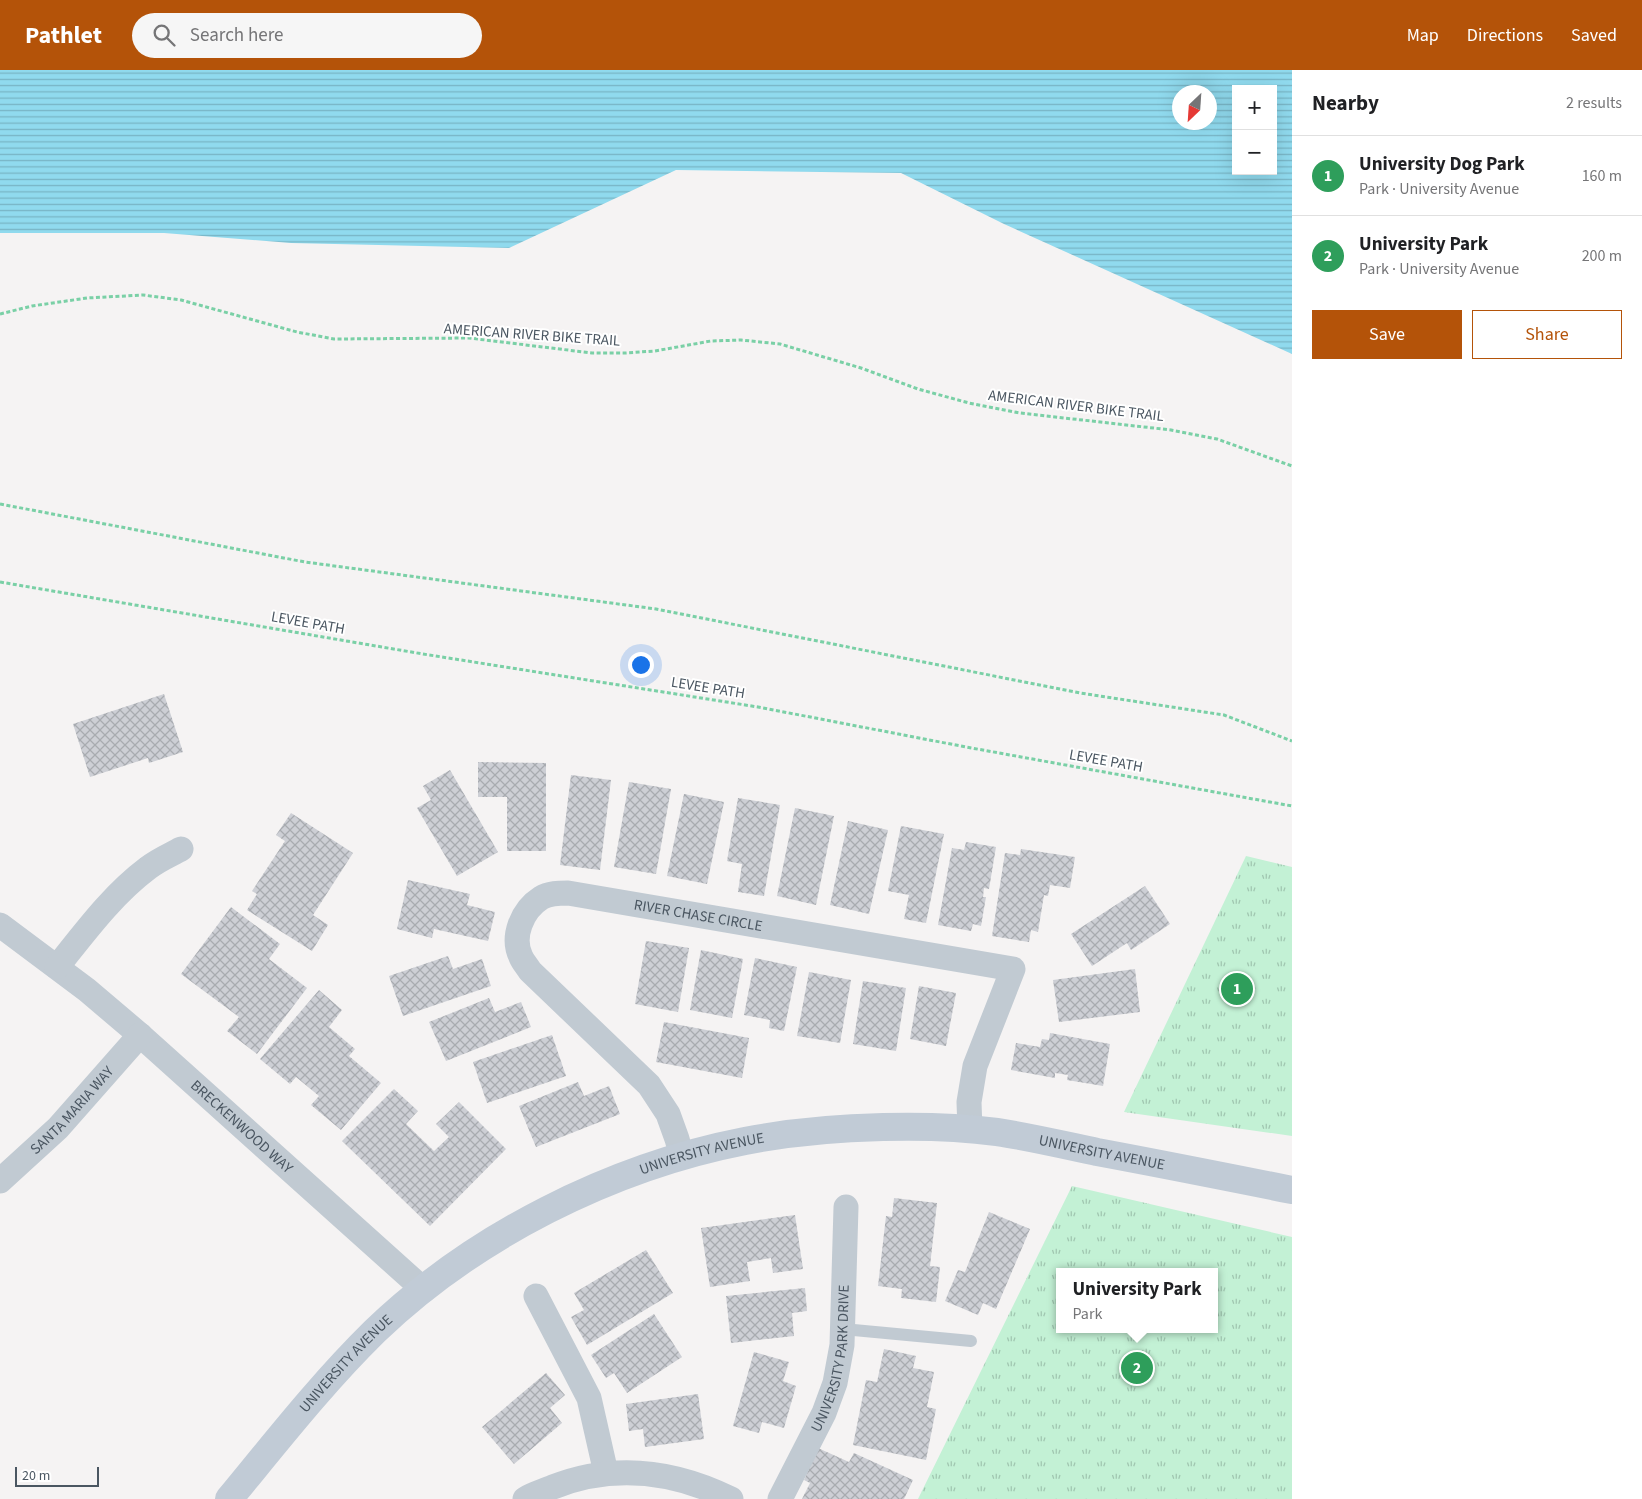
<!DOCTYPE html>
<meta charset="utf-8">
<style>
:root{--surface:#fff;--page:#f6f6f6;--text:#202124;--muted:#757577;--line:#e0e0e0;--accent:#b45309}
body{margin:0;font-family:"Source Sans 3",sans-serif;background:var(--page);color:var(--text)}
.controls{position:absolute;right:15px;top:15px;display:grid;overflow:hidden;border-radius:0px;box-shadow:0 5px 20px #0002}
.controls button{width:45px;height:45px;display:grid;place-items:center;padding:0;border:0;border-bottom:1px solid var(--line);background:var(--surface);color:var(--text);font:25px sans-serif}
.compass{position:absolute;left:1172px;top:15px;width:45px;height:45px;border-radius:50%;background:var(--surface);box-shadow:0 5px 20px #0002;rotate:205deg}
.scale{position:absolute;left:15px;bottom:12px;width:84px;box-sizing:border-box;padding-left:5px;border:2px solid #4a5661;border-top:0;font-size:14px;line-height:18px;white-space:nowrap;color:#4a5661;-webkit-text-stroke:4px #fff;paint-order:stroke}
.you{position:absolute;left:640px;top:594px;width:18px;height:18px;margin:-12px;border:4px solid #fff;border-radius:50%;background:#1a73e8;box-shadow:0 0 0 8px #1a73e833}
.badge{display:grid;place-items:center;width:32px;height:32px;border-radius:50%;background:var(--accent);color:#fff;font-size:16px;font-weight:700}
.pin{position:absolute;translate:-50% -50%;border:2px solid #fff;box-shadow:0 1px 5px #0006}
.popup{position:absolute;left:1056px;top:1198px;width:162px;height:65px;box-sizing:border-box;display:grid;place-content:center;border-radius:0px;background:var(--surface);filter:drop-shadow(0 1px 4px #0005);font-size:16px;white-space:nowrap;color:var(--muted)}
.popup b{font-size:19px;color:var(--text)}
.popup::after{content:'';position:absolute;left:50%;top:100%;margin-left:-10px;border:10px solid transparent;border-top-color:var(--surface)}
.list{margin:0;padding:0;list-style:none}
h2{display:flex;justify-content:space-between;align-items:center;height:65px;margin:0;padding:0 20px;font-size:21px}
h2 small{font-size:16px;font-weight:400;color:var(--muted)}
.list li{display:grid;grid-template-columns:32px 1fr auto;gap:15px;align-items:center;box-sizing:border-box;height:80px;padding:0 20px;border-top:1px solid var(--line)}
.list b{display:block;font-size:19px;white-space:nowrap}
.list p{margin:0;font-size:16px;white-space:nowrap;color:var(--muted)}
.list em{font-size:16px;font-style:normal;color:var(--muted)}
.actions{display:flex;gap:10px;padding:15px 20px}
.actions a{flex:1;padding:11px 0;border:1px solid var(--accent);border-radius:0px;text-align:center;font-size:18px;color:var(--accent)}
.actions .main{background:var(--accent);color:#fff}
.icon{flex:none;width:28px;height:28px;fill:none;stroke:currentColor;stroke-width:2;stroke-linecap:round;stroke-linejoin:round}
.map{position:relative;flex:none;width:1292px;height:1429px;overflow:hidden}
header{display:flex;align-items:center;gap:30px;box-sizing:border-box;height:70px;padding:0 25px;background:var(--accent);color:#fff}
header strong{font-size:24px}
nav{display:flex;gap:28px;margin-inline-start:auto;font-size:18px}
.search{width:350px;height:45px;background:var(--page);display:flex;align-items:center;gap:12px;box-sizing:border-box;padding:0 18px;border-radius:28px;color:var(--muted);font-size:19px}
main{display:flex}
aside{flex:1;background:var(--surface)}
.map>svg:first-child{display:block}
.grass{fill:url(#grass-tufts);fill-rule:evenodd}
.water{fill:url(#water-rules);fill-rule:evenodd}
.building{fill:url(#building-cross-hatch)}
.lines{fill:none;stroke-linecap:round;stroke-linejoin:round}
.path{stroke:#7ad0a6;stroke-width:3;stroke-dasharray:4 2.5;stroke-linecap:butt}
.lane{stroke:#c1cad2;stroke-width:12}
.street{stroke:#c1cad2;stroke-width:25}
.secondary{stroke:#c1cbd6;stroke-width:28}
.labels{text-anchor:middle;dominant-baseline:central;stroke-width:4;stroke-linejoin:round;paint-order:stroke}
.street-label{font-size:15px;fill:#4a5661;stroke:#fff}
</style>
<header>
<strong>Pathlet</strong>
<div class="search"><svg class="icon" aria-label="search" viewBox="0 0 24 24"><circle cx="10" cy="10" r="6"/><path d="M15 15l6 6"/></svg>Search here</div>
<nav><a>Map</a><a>Directions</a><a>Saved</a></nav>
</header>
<main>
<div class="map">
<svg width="1292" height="1429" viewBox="0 0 1292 1429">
<defs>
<pattern id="grass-tufts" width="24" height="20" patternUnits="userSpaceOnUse" patternTransform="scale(1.25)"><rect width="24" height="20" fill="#c3f1d5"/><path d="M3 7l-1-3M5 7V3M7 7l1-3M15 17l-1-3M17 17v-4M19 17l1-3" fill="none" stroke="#a0c6b0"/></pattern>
<pattern id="water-rules" width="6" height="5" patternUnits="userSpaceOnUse" patternTransform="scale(1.25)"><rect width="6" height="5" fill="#90daee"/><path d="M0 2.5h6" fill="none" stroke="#78b4c4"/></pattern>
<pattern id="building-cross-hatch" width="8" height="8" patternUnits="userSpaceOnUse" patternTransform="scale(1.25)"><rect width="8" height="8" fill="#cdcfd5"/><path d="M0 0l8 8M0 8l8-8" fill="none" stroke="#a8abb0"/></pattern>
</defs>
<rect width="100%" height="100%" fill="#f5f3f3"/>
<!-- grass -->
<g class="grass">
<path d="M1246,786L1292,797V1066L1124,1042Z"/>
<path d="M1072,1116L1292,1167V1429H918ZM1060,1202H1214V1259H1060Z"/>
</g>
<!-- water -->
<path class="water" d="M0,0H1292V284L1004,154L901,103L676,100L509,178L291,173L164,163H0ZM1236,19H1273V101H1236ZM1180,22H1210V52H1180Z"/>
<!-- building -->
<g class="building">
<path d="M164,624L183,682L149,693L148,688L90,707L73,654Z"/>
<path d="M478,692L546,693V781H507V727H478Z"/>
<path d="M450,700L498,782L457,806L417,738L431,730L423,716Z"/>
<path d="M571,705L611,710L600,800L560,795Z"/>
<path d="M629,712L671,719L656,804L614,797Z"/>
<path d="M684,724L724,732L707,814L667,806Z"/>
<path d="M738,728L780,735L764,826L738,822L742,794L727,791Z"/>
<path d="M795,738L834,746L816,835L777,826Z"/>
<path d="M291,743L353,783L313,845L328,855L312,881L247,840L257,824L252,821L285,771L276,765Z"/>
<path d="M848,751L888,760L869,844L830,835Z"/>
<path d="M901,756L944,764L926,853L904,849L909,825L888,821Z"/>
<path d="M966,772L996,777L989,819L984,818L983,827H986L981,856L973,854L971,861L938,855L952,778L964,780Z"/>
<path d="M1021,779L1075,787L1070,818L1050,815L1048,826L1044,825L1038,862L1031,860L1029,872L992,866L1005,783L1020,785Z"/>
<path d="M408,810L470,824L467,835L495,842L488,871L434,859L432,868L397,859Z"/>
<path d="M1145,816L1170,854L1131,880L1127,873L1092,896L1071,864Z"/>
<path d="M231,837L280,874L269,889L307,918L257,984L227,961L239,947L181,904Z"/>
<path d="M646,871L689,878L678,942L635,934Z"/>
<path d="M701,880L743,889L732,948L690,940Z"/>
<path d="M448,886L453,899L482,889L491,916L403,946L389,906Z"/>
<path d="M755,888L797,897L784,961L769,958L770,950L744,945Z"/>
<path d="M1135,899L1140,942L1059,952L1053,910Z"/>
<path d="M809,902L851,910L840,973L797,966Z"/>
<path d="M863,911L906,918L896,981L853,974Z"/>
<path d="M919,916L956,923L946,976L910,969Z"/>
<path d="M319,920L342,940L329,957L355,979L349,986L381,1013L341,1060L311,1035L319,1026L296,1007L290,1014L260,989Z"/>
<path d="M489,928L495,942L521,932L531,957L446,991L429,952Z"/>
<path d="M664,952L749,968L742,1008L656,992Z"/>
<path d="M1050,963L1110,974L1103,1016L1067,1010L1068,1005L1055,1003V1008L1011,1000L1016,973L1040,977L1042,969L1049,970Z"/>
<path d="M552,965L566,1006L487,1033L473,992Z"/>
<path d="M578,1012L584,1026L609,1016L620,1044L536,1077L519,1036Z"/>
<path d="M394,1019L418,1041L406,1054L434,1081L449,1067L436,1054L459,1032L506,1079L430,1156L342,1071Z"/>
<path d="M894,1128L937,1133L930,1196L940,1197L936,1232L901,1228L902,1219L878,1216L886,1146L892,1147Z"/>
<path d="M989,1142L1030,1159L996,1239L983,1233L978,1245L945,1231L958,1200L965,1202Z"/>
<path d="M795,1145L803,1199L773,1203L771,1188L747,1192L750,1211L710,1217L701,1158Z"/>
<path d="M646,1180L673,1223L587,1275L571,1247L584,1240L574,1223Z"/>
<path d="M805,1218L807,1241L792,1243L794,1266L731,1273L726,1226Z"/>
<path d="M654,1244L682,1287L627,1323L614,1303L606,1308L591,1285Z"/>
<path d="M884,1279L916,1286L913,1298L934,1302L927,1337L936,1339L926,1390L853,1375L866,1310L877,1312Z"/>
<path d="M754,1282L789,1292L783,1311L796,1316L784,1358L762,1352L759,1363L733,1356Z"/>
<path d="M546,1303L565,1325L550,1338L562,1353L514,1394L482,1357Z"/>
<path d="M698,1324L704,1369L645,1377L643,1359L629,1361L626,1334Z"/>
<path d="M818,1378L849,1392L854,1383L913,1410L904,1429H802L810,1413L804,1410Z"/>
</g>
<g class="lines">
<!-- path -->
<g class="path">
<path d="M0,244L32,236L87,228L143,225L181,230L297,262L334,269L469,268L592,283H625L655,281L711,271L741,270L780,274L861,298L918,319L969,333L1020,343L1171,360L1217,369L1292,396"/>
<path d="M0,434L305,492L656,539L1080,623L1224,645L1292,671"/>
<path d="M0,512L423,584L758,637L966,677L1292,736"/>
</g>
<!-- lane -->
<path class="lane" d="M843,1259L971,1271"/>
<!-- street -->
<g class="street">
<path id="s1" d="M0,855L87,920L140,965L424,1220"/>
<path d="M57,897C85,862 112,825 148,798C158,790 170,785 181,779"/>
<path id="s2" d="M682,1087L677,1069L668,1044L649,1015L530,901C527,896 523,892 521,887C511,867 522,840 541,828C549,823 559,823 568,823L1013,899L975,996L969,1032L970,1060"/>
<path id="s3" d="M0,1111L58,1058L140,965"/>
<path d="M536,1226L589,1328L606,1403"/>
<path d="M525,1429C533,1424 544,1421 553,1417C614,1393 674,1401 731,1429"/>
<path id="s4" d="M780,1429L824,1343L835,1313L842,1275L846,1137"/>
</g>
<!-- secondary -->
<path class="secondary" id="s5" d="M229,1429C276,1372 322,1313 375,1261C474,1166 611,1097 745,1071C791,1062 836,1058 883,1057C920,1056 959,1057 997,1062C1030,1067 1064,1075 1097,1082C1162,1094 1227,1107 1292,1120"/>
</g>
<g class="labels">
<!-- street labels -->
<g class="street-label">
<text transform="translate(532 265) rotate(4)">AMERICAN RIVER BIKE TRAIL</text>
<text transform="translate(1076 336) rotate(7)">AMERICAN RIVER BIKE TRAIL</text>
<text transform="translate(308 553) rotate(10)">LEVEE PATH</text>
<text transform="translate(708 618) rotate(9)">LEVEE PATH</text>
<text transform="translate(1106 691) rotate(10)">LEVEE PATH</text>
<text stroke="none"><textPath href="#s2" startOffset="489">RIVER CHASE CIRCLE</textPath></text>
<text stroke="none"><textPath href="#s3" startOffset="101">SANTA MARIA WAY</textPath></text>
<text stroke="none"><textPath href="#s1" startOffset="315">BRECKENWOOD WAY</textPath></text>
<text stroke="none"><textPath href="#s5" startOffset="1004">UNIVERSITY AVENUE</textPath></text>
<text stroke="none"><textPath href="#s5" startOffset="599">UNIVERSITY AVENUE</textPath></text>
<text stroke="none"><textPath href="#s4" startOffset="152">UNIVERSITY PARK DRIVE</textPath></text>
<text stroke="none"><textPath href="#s5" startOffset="179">UNIVERSITY AVENUE</textPath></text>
</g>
</g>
</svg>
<div class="controls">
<button>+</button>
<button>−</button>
</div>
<svg class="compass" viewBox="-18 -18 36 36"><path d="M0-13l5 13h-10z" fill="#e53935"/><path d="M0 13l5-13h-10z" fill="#757577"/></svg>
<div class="scale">20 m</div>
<div class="you"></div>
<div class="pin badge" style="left:1237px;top:919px;background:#2e9e5b">1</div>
<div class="pin badge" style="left:1137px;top:1298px;background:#2e9e5b">2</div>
<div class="popup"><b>University Park</b>Park</div>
</div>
<aside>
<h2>Nearby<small>2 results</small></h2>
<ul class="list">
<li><span class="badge" style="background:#2e9e5b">1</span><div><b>University Dog Park</b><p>Park · University Avenue</p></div><em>160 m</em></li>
<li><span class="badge" style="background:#2e9e5b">2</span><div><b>University Park</b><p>Park · University Avenue</p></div><em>200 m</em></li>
</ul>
<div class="actions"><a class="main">Save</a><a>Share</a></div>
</aside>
</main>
